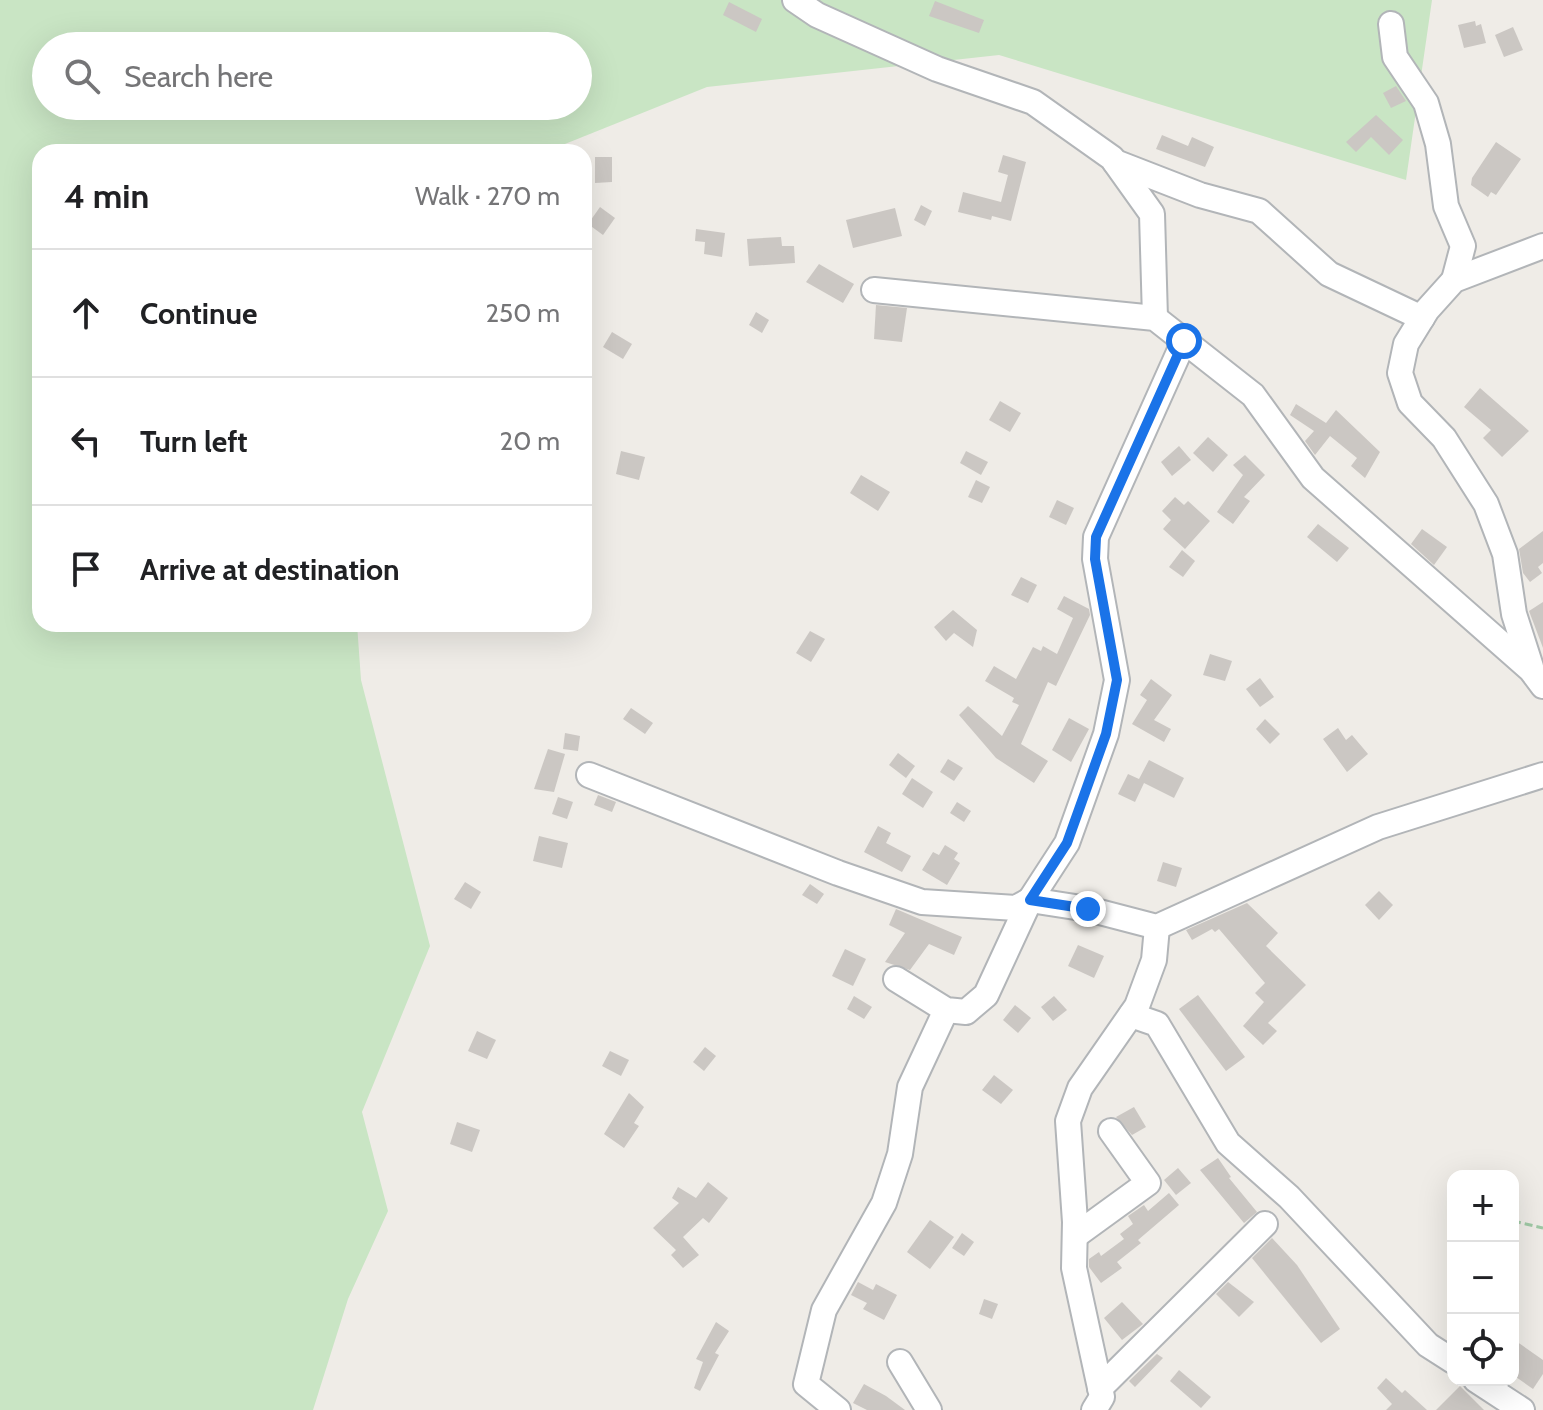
<!DOCTYPE html>
<meta charset="utf-8">
<style>
:root{--surface:#fff;--page:#f2f2f2;--text:#202124;--muted:#757577;--line:#e0e0e0}
body{margin:0;font-family:Cabin,sans-serif;background:var(--page);color:var(--text)}
.controls{position:absolute;right:24px;bottom:24px;display:grid;overflow:hidden;border-radius:16px;box-shadow:0 8px 32px #0002}
.controls button{width:72px;height:72px;display:grid;place-items:center;padding:0;border:0;border-bottom:2px solid var(--line);background:var(--surface);color:var(--text);font:40px sans-serif}
.stop{position:absolute;width:24px;height:24px;margin:-18px;border:6px solid #1a73e8;border-radius:50%;background:#fff}
.stop.end{background:#1a73e8;border-color:#fff;box-shadow:0 2px 8px #0008}
.list{margin:0;padding:0;list-style:none}
h2{display:flex;justify-content:space-between;align-items:center;height:104px;margin:0;padding:0 32px;font-size:34px}
h2 small{font-size:26px;font-weight:400;color:var(--muted)}
.list li{display:grid;grid-template-columns:52px 1fr auto;gap:24px;align-items:center;box-sizing:border-box;height:128px;padding:0 32px;border-top:2px solid var(--line)}
.list b{display:block;font-size:30px;white-space:nowrap}
.list em{font-size:26px;font-style:normal;color:var(--muted)}
.icon{flex:none;width:44px;height:44px;fill:none;stroke:currentColor;stroke-width:2;stroke-linecap:round;stroke-linejoin:round}
.map{position:relative;flex:none;width:1543px;height:1410px;overflow:hidden}
.search{position:absolute;background:var(--surface);box-shadow:0 8px 32px #0002;left:32px;top:32px;width:560px;height:88px;display:flex;align-items:center;gap:20px;box-sizing:border-box;padding:0 28px;border-radius:44px;color:var(--muted);font-size:30px}
.panel{position:absolute;background:var(--surface);box-shadow:0 8px 32px #0002;left:32px;top:144px;width:560px;height:488px;border-radius:24px}
.map>svg:first-child{display:block}
.green{fill:#c9e5c4;fill-rule:evenodd}
.building{fill:#cbc7c3}
.lines{fill:none;stroke-linecap:round;stroke-linejoin:round}
.minor-casing{stroke:#b2b5b8;stroke-width:28}
.path{stroke:#9fc9a5;stroke-width:3;stroke-dasharray:8 4;stroke-linecap:butt}
.minor{stroke:#fff;stroke-width:24}
.route{stroke:#1a73e8;stroke-width:10}
</style>
<div class="map">
<svg width="1543" height="1410" viewBox="0 0 1543 1410">
<rect width="100%" height="100%" fill="#efece7"/>
<!-- green -->
<path class="green" d="M0,0H1432L1406,180L999,55L707,87L545,152H40V624H357L361,680L430,946L362,1112L388,1211L348,1299L313,1410H0ZM46,46H578V106H46Z"/>
<!-- building -->
<g class="building">
<path d="M935,1L984,20L979,33L929,16Z"/>
<path d="M729,2L762,19L756,32L723,15Z"/>
<path d="M1475,21L1476,26L1481,24L1486,43L1464,48L1458,25Z"/>
<path d="M1513,27L1523,50L1504,57L1495,35Z"/>
<path d="M1396,86L1406,101L1391,108L1383,93Z"/>
<path d="M1376,115L1403,140L1389,155L1371,137L1356,152L1346,142Z"/>
<path d="M1162,135L1188,146L1192,137L1214,147L1205,167L1156,149Z"/>
<path d="M1496,142L1521,159L1496,195L1491,192L1488,197L1471,185L1472,178Z"/>
<path d="M1003,155L1026,162L1011,221L992,216L991,220L958,212L963,192L1001,202L1008,175L998,172Z"/>
<path d="M595,157H612V182L595,183Z"/>
<path d="M921,205L932,211L925,226L914,220Z"/>
<path d="M600,207L615,218L603,235L588,224Z"/>
<path d="M895,208L902,236L853,248L846,220Z"/>
<path d="M696,229L725,233L722,257L704,254L705,242L695,241Z"/>
<path d="M781,237L782,246H794L795,263L749,266L747,239Z"/>
<path d="M819,264L854,284L843,303L806,282Z"/>
<path d="M876,305L907,308L902,342L874,339Z"/>
<path d="M756,312L769,320L762,333L749,325Z"/>
<path d="M612,332L632,344L623,359L603,347Z"/>
<path d="M1480,388L1529,431L1502,457L1483,438L1491,430L1464,407Z"/>
<path d="M1000,401L1021,413L1010,432L989,420Z"/>
<path d="M1296,404L1326,423L1336,410L1380,452L1365,478L1351,466L1357,458L1330,436L1315,455L1305,441L1314,431L1290,415Z"/>
<path d="M1208,437L1228,455L1213,472L1193,453Z"/>
<path d="M1179,446L1191,460L1172,476L1161,462Z"/>
<path d="M621,451L645,457L639,480L616,474Z"/>
<path d="M966,451L988,462L981,475L960,463Z"/>
<path d="M1245,455L1265,475L1244,497L1250,501L1233,524L1217,512L1243,475L1233,465Z"/>
<path d="M861,475L890,492L878,511L850,493Z"/>
<path d="M976,480L990,487L982,503L968,497Z"/>
<path d="M1175,497L1184,505L1188,501L1210,521L1185,549L1163,529L1171,520L1162,511Z"/>
<path d="M1057,500L1074,508L1066,525L1049,517Z"/>
<path d="M1318,524L1349,548L1337,562L1307,537Z"/>
<path d="M1422,529L1447,547L1434,565L1411,544Z"/>
<path d="M1543,531V563L1538,567L1542,573L1530,582L1523,573L1519,549Z"/>
<path d="M1182,550L1195,561L1183,577L1169,567Z"/>
<path d="M1021,577L1037,585L1028,603L1011,595Z"/>
<path d="M1064,596L1089,609L1090,615L1056,686L1048,682L1021,744L1048,761L1034,783L996,758L959,715L968,706L1002,736L1019,705L1012,702L1014,698L985,681L994,666L1016,679L1033,647L1041,651L1043,646L1057,654L1073,618L1057,609Z"/>
<path d="M1543,602V648L1529,611Z"/>
<path d="M953,610L977,630L973,647L954,633L946,641L934,627Z"/>
<path d="M810,631L825,639L811,662L796,653Z"/>
<path d="M1210,654L1232,661L1225,681L1203,675Z"/>
<path d="M1260,678L1274,697L1260,707L1246,689Z"/>
<path d="M1151,679L1172,695L1154,720L1171,729L1164,742L1132,724L1147,700L1140,695Z"/>
<path d="M631,708L653,723L645,734L623,719Z"/>
<path d="M1069,718L1089,729L1071,762L1052,750Z"/>
<path d="M1265,719L1280,734L1270,744L1256,729Z"/>
<path d="M1338,728L1346,740L1352,735L1368,754L1347,772L1323,739Z"/>
<path d="M565,733L580,736L578,751L563,749Z"/>
<path d="M548,749L565,754L554,792L534,789Z"/>
<path d="M898,753L915,766L906,778L889,765Z"/>
<path d="M948,759L963,768L954,781L940,772Z"/>
<path d="M1149,760L1184,778L1174,798L1144,783L1135,802L1118,794L1128,774L1139,779Z"/>
<path d="M912,778L933,792L923,808L902,794Z"/>
<path d="M598,795L616,802L612,812L594,805Z"/>
<path d="M558,797L573,802L567,819L552,814Z"/>
<path d="M957,802L971,811L964,822L950,813Z"/>
<path d="M878,826L891,833L886,843L911,856L902,872L864,852Z"/>
<path d="M539,836L568,843L562,868L533,861Z"/>
<path d="M945,845L958,853L954,859L960,863L947,885L922,870L933,852L939,855Z"/>
<path d="M1163,862L1182,868L1176,887L1157,881Z"/>
<path d="M465,882L481,892L471,909L454,899Z"/>
<path d="M810,884L824,894L817,904L802,895Z"/>
<path d="M1379,891L1393,905L1379,920L1365,905Z"/>
<path d="M1247,903L1278,933L1266,946L1306,985L1268,1023L1277,1031L1263,1045L1243,1026L1264,1002L1255,993L1265,983L1219,929L1215,932L1212,929L1192,940L1186,930Z"/>
<path d="M896,909L962,937L954,955L929,944L910,970L885,962L905,933L889,925Z"/>
<path d="M1078,945L1104,956L1094,978L1068,966Z"/>
<path d="M845,949L866,959L853,986L832,976Z"/>
<path d="M1198,995L1245,1057L1226,1071L1179,1009Z"/>
<path d="M854,996L872,1007L864,1019L847,1009Z"/>
<path d="M1054,996L1067,1010L1053,1021L1041,1007Z"/>
<path d="M1015,1005L1031,1018L1018,1033L1003,1020Z"/>
<path d="M477,1031L496,1040L487,1059L468,1051Z"/>
<path d="M705,1047L716,1056L704,1071L693,1062Z"/>
<path d="M610,1051L629,1060L621,1076L602,1066Z"/>
<path d="M994,1075L1013,1090L1001,1104L982,1090Z"/>
<path d="M629,1093L644,1107L634,1123L639,1126L624,1148L604,1134Z"/>
<path d="M1134,1107L1146,1127L1132,1135L1116,1117Z"/>
<path d="M457,1122L480,1130L472,1152L450,1144Z"/>
<path d="M1218,1158L1231,1177L1229,1178L1257,1212L1244,1223L1200,1170Z"/>
<path d="M1178,1168L1191,1183L1176,1195L1164,1180Z"/>
<path d="M708,1182L728,1198L709,1223L703,1218L683,1237L699,1255L683,1268L671,1255L676,1250L653,1228L679,1203L672,1198L678,1187L696,1198Z"/>
<path d="M1169,1193L1179,1205L1138,1240L1141,1243L1117,1262L1122,1268L1101,1283L1089,1267V1259L1099,1252L1101,1256L1124,1239L1120,1234L1133,1224L1128,1216L1144,1205L1148,1211Z"/>
<path d="M930,1220L954,1237L930,1269L907,1252Z"/>
<path d="M962,1233L974,1242L964,1256L952,1248Z"/>
<path d="M1272,1238L1297,1265L1340,1329L1321,1343L1252,1258Z"/>
<path d="M858,1282L873,1290L876,1284L897,1295L884,1320L863,1309L867,1303L851,1295Z"/>
<path d="M1228,1282L1254,1302L1239,1317L1216,1294Z"/>
<path d="M984,1299L998,1304L992,1319L979,1314Z"/>
<path d="M1122,1302L1143,1324L1122,1340L1104,1318Z"/>
<path d="M716,1322L729,1331L715,1353L719,1355L700,1391L694,1388L703,1362L696,1359Z"/>
<path d="M1513,1339L1543,1360V1374L1533,1389L1513,1375Z"/>
<path d="M1161,1350L1157,1354L1163,1358L1135,1387L1129,1381Z"/>
<path d="M1179,1370L1211,1397L1201,1408L1170,1381Z"/>
<path d="M1386,1378L1402,1393L1405,1390L1427,1410H1386L1392,1404L1377,1388Z"/>
<path d="M864,1384L886,1396L905,1410H867L853,1403Z"/>
<path d="M1460,1386L1484,1410H1436Z"/>
</g>
<g class="lines">
<defs>
<g id="minor">
<path d="M795,0L817,15L937,69L1033,102L1112,158L1152,214L1155,318"/>
<path d="M1391,24L1395,57L1426,103L1438,144L1446,206L1463,246L1454,280"/>
<path d="M1115,162L1200,195L1259,211L1329,274L1422,318"/>
<path d="M874,290L1155,318L1253,395L1313,478L1531,670L1543,686"/>
<path d="M1531,667L1514,614L1505,554L1486,504L1444,438L1410,403L1400,373L1406,344L1427,310L1454,280L1543,246"/>
<path d="M589,775L838,873L922,902L1016,908L1030,900L1088,909L1157,927L1378,827L1543,775"/>
<path d="M896,979L946,1010L966,1012L986,995L1030,900L1067,843L1106,734L1117,680L1095,559L1096,537L1184,341"/>
<path d="M1131,1015L1157,1024L1228,1143L1289,1197L1428,1345L1453,1361"/>
<path d="M1075,1236L1148,1183L1111,1131"/>
<path d="M900,1362L929,1410"/>
<path d="M1476,1380L1522,1410"/>
<path d="M1100,1388L1265,1224"/>
<path d="M838,1410L806,1384L824,1310L884,1203L900,1154L910,1087L946,1010"/>
<path d="M1094,1410L1102,1397L1074,1268L1075,1222L1068,1121L1080,1088L1137,1006L1154,960L1157,927"/>
</g>
</defs>
<!-- minor casing -->
<use href="#minor" class="minor-casing"/>
<!-- path -->
<path class="path" d="M1513,1221L1543,1228"/>
<!-- minor -->
<use href="#minor" class="minor"/>
</g>
<g class="lines">
<!-- route -->
<path class="route" d="M1088,909L1030,900L1067,843L1106,734L1117,680L1095,559L1096,537L1184,341"/>
</g>
</svg>
<div class="controls">
<button>+</button>
<button>−</button>
<button><svg class="icon" aria-label="locate" viewBox="0 0 24 24"><circle cx="12" cy="12" r="6"/><path d="M12 2v4M12 18v4M2 12h4M18 12h4"/></svg></button>
</div>
<div class="stop" style="left:1184px;top:341px"></div>
<div class="stop end" style="left:1088px;top:909px"></div>
<div class="search"><svg class="icon" aria-label="search" viewBox="0 0 24 24"><circle cx="10" cy="10" r="6"/><path d="M15 15l6 6"/></svg>Search here</div>
<section class="panel">
<h2>4 min<small>Walk · 270 m</small></h2>
<ul class="list">
<li><svg class="icon" aria-label="ahead" viewBox="0 0 24 24"><path d="M12 20V5M6 11l6-6 6 6"/></svg><div><b>Continue</b></div><em>250 m</em></li>
<li><svg class="icon" aria-label="left" viewBox="0 0 24 24"><path d="M17 20v-9H6M10 6l-5 5 5 5"/></svg><div><b>Turn left</b></div><em>20 m</em></li>
<li><svg class="icon" aria-label="arrive" viewBox="0 0 24 24"><path d="M6 21V4h12l-3 4 3 4H6"/></svg><div><b>Arrive at destination</b></div></li>
</ul>
</section>
</div>
